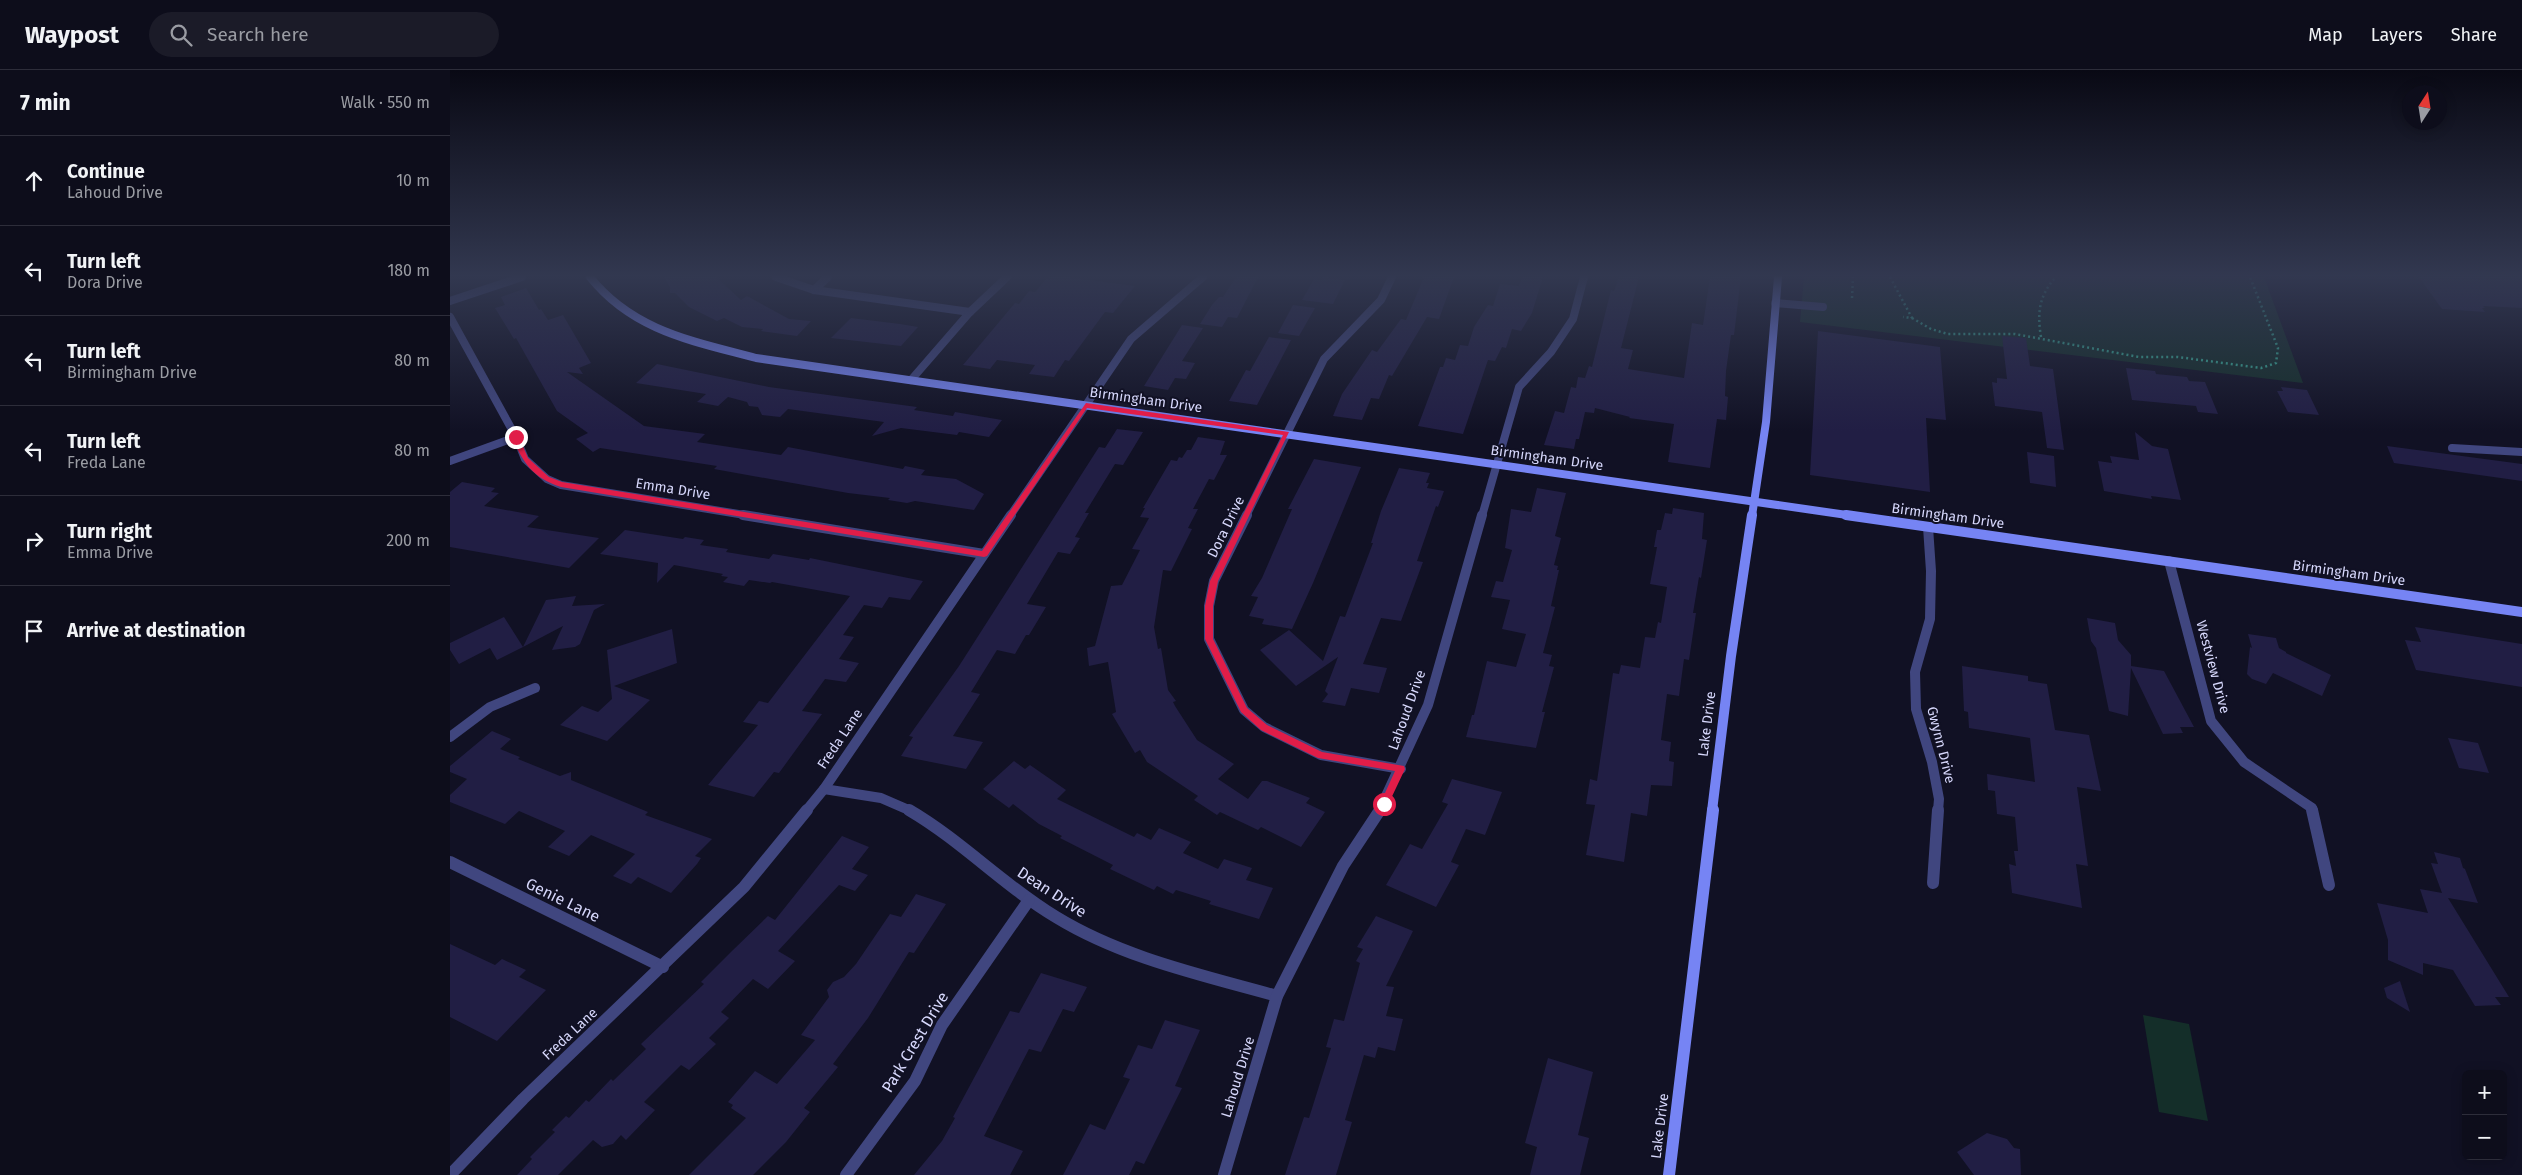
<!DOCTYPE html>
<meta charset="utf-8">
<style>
:root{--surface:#0d0d1b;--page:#1b1b28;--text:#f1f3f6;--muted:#9a9ca3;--line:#2d2d3a}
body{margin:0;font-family:"Fira Sans",sans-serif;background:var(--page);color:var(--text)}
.controls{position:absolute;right:15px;bottom:15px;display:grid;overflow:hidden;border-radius:8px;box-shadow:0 2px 12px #0003}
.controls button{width:45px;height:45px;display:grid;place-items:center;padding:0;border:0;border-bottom:1px solid var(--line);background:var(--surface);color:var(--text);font:25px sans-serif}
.compass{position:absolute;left:1952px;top:15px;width:45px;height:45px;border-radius:50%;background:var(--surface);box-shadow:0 2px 12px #0003;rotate:12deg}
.stop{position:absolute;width:15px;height:15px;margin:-11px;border:4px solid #e11d48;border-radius:50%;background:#fff}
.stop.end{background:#e11d48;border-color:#fff;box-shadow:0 1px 5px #0008}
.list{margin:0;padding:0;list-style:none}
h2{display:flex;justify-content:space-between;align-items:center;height:65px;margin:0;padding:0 20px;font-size:21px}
h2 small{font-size:16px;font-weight:400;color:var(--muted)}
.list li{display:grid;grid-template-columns:32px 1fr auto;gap:15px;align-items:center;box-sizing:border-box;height:90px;padding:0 20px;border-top:1px solid var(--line)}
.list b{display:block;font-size:19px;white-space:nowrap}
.list p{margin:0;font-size:16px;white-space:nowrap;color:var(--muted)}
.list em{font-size:16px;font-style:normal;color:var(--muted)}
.icon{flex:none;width:28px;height:28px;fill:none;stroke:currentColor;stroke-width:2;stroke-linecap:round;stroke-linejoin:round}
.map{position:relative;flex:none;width:2072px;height:1105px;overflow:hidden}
header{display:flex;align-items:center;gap:30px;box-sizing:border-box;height:70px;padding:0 25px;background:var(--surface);border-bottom:1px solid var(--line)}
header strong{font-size:24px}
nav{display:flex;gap:28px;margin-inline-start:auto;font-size:18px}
.search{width:350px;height:45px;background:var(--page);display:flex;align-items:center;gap:12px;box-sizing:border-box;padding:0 18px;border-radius:28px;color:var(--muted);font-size:19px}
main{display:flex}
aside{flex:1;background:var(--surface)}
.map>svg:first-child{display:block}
.green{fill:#142e29}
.building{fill:#211e44}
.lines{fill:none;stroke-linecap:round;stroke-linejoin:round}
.path{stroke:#39ae97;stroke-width:2.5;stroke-dasharray:2 3;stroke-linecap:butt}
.lane{stroke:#40467f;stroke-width:8}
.street-far2{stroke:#40467f;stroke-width:8}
.street-far1{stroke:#40467f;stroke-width:10}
.street{stroke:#40467f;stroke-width:12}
.secondary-far2{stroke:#7684f4;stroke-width:8}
.secondary-far1{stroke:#7684f4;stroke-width:10}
.secondary{stroke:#7684f4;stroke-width:12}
.route{fill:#e11d48}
.labels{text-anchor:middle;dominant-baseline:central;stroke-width:4;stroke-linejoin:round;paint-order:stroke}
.street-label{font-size:14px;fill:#d7d8fc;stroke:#111124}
.near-street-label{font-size:16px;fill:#d7d8fc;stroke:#111124}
</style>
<header>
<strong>Waypost</strong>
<div class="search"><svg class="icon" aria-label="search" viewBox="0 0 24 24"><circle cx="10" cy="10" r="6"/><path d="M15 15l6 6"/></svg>Search here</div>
<nav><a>Map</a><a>Layers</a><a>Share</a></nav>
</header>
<main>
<aside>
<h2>7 min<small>Walk · 550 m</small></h2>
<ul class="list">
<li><svg class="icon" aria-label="ahead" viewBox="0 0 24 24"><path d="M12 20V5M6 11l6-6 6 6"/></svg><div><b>Continue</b><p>Lahoud Drive</p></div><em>10 m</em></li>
<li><svg class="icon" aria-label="left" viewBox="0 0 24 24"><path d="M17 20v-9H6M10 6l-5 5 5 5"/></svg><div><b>Turn left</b><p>Dora Drive</p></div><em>180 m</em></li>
<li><svg class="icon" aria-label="left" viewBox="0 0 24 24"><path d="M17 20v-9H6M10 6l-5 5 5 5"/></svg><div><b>Turn left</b><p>Birmingham Drive</p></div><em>80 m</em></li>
<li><svg class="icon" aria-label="left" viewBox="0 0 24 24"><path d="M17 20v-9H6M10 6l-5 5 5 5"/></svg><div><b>Turn left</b><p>Freda Lane</p></div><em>80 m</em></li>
<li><svg class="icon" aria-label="right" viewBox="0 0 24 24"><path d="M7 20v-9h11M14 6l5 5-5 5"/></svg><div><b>Turn right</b><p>Emma Drive</p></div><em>200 m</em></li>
<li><svg class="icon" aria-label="arrive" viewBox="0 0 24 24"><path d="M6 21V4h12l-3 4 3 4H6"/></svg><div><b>Arrive at destination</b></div></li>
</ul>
</aside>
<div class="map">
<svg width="2072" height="1105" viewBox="0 0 2072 1105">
<rect width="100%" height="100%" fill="#111124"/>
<!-- green -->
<g class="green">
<path d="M1354,207H1814L1853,313L1350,252Z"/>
<path d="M1693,945L1739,954L1758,1051L1709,1042Z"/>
</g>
<!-- building -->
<g class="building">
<path d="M214,207H266L291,230L297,226L339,249L361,251L347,266L311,261L313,259L292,257L274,248L267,251L239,237L225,223H220V217Z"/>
<path d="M598,207H616L685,216L663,243L655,242L619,291L615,290L604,307L579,304L585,295L547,290L540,299L513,295L565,233L569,234L579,221L585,222Z"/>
<path d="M786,207H808L787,248L778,247L772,257L750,254L762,235L769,227H773Z"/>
<path d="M873,207L895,210L883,234L852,230L864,209L871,210Z"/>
<path d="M974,207H1004L989,249L977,247L942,306L939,305L929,329L921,328L912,350L883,346L892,324L922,280L927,282L951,249L956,250Z"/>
<path d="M1072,207H1093L1082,243L1071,261L1062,259L1056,278L1052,277L1045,291L1038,290L1013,364L968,356L990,297H993L996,288L1005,290L1010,275L1018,276L1024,257L1038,235L1043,236L1050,214L1069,216Z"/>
<path d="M1169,207H1189L1171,278L1183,280L1178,299L1234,308L1242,253L1253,255L1260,207H1291L1284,265H1281L1276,301L1275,326L1278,327L1276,350L1267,349L1260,398L1218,392L1224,354L1179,348L1180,347L1145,338L1144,343L1135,342L1129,369H1126L1124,379L1094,375L1105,341L1114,343L1121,317L1126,318L1128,307L1135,308L1139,296L1142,297L1161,220L1164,221Z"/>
<path d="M1969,207H2072V238L2033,236L2035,238H2032L2035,242L1992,239Z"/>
<path d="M76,218L89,240L91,239L98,250L113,245L141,293L129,298L133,304L117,302L194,356L255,364L247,372L331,385L338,377L453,399L455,396L475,400L471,405L506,409L534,424L524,440L465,431L457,433L438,430L440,428L398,423L264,399L267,396L150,378L143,382L126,369L138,363L107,341L66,268L64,269L45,238L55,235L51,227Z"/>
<path d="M843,235L865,238L849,266L828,263Z"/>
<path d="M401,248L450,254L468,257L451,276L381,268Z"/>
<path d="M732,255L753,258L732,291L745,293L736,309L725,308L718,320L694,316Z"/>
<path d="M1368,261L1490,277L1496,350L1476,348L1480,422L1360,405Z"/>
<path d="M1552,266L1576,268L1580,296L1603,299L1614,380L1597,378L1592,342L1545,336L1542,312L1547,313V308L1557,309Z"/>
<path d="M819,267L841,270L807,335L779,331L796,300L800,301Z"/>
<path d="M207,294L319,317L467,337L464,340L503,346L505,342L552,350L539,367L509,362L507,365L451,358L422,366L434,352L338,339L330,347L312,345L308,337L299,336L297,332L278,327L268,336L247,332L256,324L186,313Z"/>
<path d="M1676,298L1705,301L1706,304L1737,307L1739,311L1755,312L1768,344L1748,342L1746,336L1682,330Z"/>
<path d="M1831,317L1857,320L1869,345L1838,342L1827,321H1833Z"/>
<path d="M667,359L693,362L673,395L665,394L635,443H639L625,467L630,468L620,484L608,482L577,534L596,537L579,565H576L565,584L547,580L521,622L530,624L503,666L533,672L516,699L451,686L463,667L459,666L509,596L649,377L655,378Z"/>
<path d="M1685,362L1702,376L1718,379L1731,430L1701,426L1702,429L1654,421L1648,391L1662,393L1660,386L1689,390Z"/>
<path d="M748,367L775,371L770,385H777L764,410L759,409L743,439H748L738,458L742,459L721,501L713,500L704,557L708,579L711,578L718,620L726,631L723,632L725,636L747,670L784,694L768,709L798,729L812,711H817L860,728L856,733L875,742L851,777L811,757L808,760L770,742L767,745L744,730L748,726L697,692L690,680L685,683L662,644L666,642L658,592L639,596L637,578L645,576L661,516L672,515L690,480L682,479L699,448L690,447L695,438H693L721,390L727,391L729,387L732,388L737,380H741Z"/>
<path d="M1937,376L2072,394V411L1944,393Z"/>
<path d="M1577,382L1604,386L1606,417L1580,413Z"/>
<path d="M864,389L911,397L863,513L842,559L812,554L814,549L799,546L808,527L801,526L812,508L842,439H838Z"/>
<path d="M949,398L980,403L976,413H979L977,418L994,421L988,437L986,436L967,491L973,492L951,551L931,548L913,594L937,598L929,623L901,618L895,636L872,632L878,624L875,621L888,587L846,616L810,580L839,560L873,591L890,546L895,547L923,473H921L931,441Z"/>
<path d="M12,412L45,418L41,422L49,423L34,436L89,446L77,457L149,468L119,498L0,477V422Z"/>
<path d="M1087,418L1116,423L1105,466L1111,468L1104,495L1108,496L1107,500H1109L1101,536L1105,537L1093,583L1102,585L1099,596L1104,597L1092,642H1095L1086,678L1016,667L1022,645H1024L1037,591L1066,597L1076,564L1052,559L1060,530L1041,527L1046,511L1053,512L1062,480L1055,478L1061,439L1081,442Z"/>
<path d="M1223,438L1254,443L1252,469L1257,470L1251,508L1249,507L1243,543H1246L1239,590L1234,589L1229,626L1217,624L1211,670L1221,672L1219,691L1224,692L1222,716L1201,715L1197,746L1181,743L1174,792L1136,785L1145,735L1136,734L1140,709L1147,711L1163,603L1169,604L1171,595L1190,598L1195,567L1205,568L1208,552L1211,553L1217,517L1200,514L1207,477H1204L1207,460H1211L1215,443L1222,444Z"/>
<path d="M175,460L233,469L235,467L254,470L250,475L278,479L276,482L319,489L323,484L359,490L360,488L473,511L460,530L439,527L432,538L414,535L393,565L404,567L389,589L409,593L396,612L375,609L352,641L372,644L329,703L324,702L304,727L258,715L308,655L293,652L309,631L318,633L400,526L322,512L320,513L299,510L294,516L273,512L278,507L271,506L273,504L224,495L207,513L208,493L150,484Z"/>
<path d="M126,526L122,536L155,534L144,540L130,574L125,577L102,580L113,556L73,577L96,530Z"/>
<path d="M54,547L73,577L47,590L40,578L9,594L0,580V573Z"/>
<path d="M1637,548L1665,553L1668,570L1681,585V596L1714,601L1744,657H1730L1733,663L1713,664L1681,598L1678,646L1659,641L1646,578L1641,571Z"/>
<path d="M1965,557L2072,574V617L1966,600L1955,570L1971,572Z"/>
<path d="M222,559L227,593L164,616L200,630L157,671L110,655L132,636L148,642L162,629L157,580Z"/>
<path d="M1798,564L1826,568L1829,578L1836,582V583L1881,605L1872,626L1823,603L1816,614L1802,609L1797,604L1800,577L1802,578Z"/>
<path d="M1512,596L1578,606V611L1597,614L1605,660L1639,665L1651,721L1627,717L1638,796L1626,794L1632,838L1562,823L1559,794L1566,796L1564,781H1568L1565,747L1547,744L1545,721L1538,720L1537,704L1585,712L1580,668L1519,658L1518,642L1514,641Z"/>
<path d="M42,661L61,669L50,679L70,687L68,689L110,706L121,702V710L198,742L195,745L262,769L245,786L251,788L247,794L221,823L188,807L181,814L163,806L185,784L141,765L119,786L98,777L115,761L69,741L55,754L0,732V725L17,709L0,702V696Z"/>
<path d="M1998,668L2028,673L2039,703L2009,698Z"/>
<path d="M564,691L575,699L580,695L616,720L607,729L684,767L687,763L701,770L709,758L741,772L733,783L768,799L774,789L802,798L796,810L823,818L809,849L759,834L761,831L726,820L723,824L707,816L704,820L660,799L663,795L610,768L612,766L589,754L563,734L559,738L533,719Z"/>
<path d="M1002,709L1052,722L1035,765L1016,759L1001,792L1009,795L986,837L936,815L960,774L972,779L998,734L992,732Z"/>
<path d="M392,766L419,777L402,799L418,805L405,821L389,815L328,881L345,891L318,919L303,909L271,942L279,948L259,968L266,974L239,1000L231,995L194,1032L205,1040L176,1070L171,1065L163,1074L152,1077L143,1070L108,1105H67L82,1089L80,1087L105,1062L102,1060L116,1046L119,1048L136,1030L139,1032L161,1009L163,1011L196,979L191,974L254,914L251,912L283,880L318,846L325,850Z"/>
<path d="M1984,782L2010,788L2013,798L2015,799L2028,833L1998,828L2059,927H2045L2051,935L2025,936L2003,900L1973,893V905L1938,890V870L1927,833L1978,843L1970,819L1992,823L1981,793L1988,794Z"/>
<path d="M466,824L496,834L464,883L459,882L418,948L383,994L388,997L354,1038L360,1042L336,1072L303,1105H239L296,1048L281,1038L283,1035L278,1032L305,1001L327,1014L365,970L351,965L379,927L377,920L383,912L394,907L406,894L440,844L451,847Z"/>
<path d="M926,846L963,861L936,916L944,917L936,946L953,949L945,981L928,977L925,988L914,985L895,1050L902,1052L886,1105H835L854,1047L859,1048L881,978L876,977L884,949L894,951L910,893L906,891L913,879L907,877Z"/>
<path d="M0,874L45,895L52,889L76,900L69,907L96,920L47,971L0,947Z"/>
<path d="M591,903L637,917L624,942L613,939L591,982L579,979L534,1066L573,1081L560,1105H464L492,1071L505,1048L503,1047L560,941L569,943Z"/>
<path d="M1950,911L1960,942L1937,928L1934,918Z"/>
<path d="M715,950L750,960L725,1016L732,1018L694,1094L686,1091L679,1105H613L640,1054L655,1060L680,1009L673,1007L688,975L702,979Z"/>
<path d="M1098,988L1143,1002L1128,1065L1139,1068L1130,1105H1080L1087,1077L1075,1073Z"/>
<path d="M1537,1063L1557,1069L1564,1078L1570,1079L1571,1105H1524L1507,1082Z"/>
</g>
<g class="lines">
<!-- path -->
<g class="path">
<path d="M1440,207L1462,248L1453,247"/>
<path d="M1402,228L1403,207"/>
<path d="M1462,248L1481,259L1498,264H1565L1689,287H1728L1811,298L1826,293L1828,278L1800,207"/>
<path d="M1591,267C1587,243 1589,225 1606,207"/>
</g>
<!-- lane -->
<g class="lane">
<path d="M1325,233L1373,237"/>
<path d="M2002,378L2072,382"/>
</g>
<!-- street-far2 -->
<g class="street-far2">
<path d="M326,207L364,220L520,242"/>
<path d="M364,220L378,207"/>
<path d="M0,231L72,207"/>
<path d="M0,247L66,367L75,389L97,409L111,415L301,446"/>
<path d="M461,310L520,242L557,207"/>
<path d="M0,391L66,367"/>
<path d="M560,446L681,269L753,207"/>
<path d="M796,446L874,289L931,230L942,207"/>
<path d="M1032,446L1069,317L1101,282L1123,249L1134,207"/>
</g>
<!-- street-far1 -->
<g class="street-far1">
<path d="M293,445L534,484"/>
<path d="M797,445L764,511L759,536V569L794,640L814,657L871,685L951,699"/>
<path d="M1478,457L1481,501L1480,549L1465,602L1466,639L1482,692L1489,729L1488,741"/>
<path d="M1719,491L1761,651L1794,692L1862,738L1863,741"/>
<path d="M0,667L40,637L85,618"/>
<path d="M374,719L431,728L461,741"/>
<path d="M356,741L374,719L561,445"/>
<path d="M929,741L978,635L1032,445"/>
</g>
<!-- street -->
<g class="street">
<path d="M459,740C512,771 554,816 606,847C673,888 752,905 827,926"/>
<path d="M1862,740L1879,815"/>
<path d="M0,792L213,897"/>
<path d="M1483,813L1488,740"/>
<path d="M0,1105L73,1029L294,817L357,740"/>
<path d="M396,1105L465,1011L492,955L579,830"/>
<path d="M774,1105L827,926L893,796L930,740"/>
</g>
<!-- secondary-far2 -->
<g class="secondary-far2">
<path d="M140,207C183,261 243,271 306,288L1404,446"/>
<path d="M1302,446L1316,352L1328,207"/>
</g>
<!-- secondary-far1 -->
<g class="secondary-far1">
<path d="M1396,445L2072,542"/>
<path d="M1262,741L1281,586L1302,445"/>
</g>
<!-- secondary -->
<path class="secondary" d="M1219,1105L1263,740"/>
</g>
<!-- sky -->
<linearGradient id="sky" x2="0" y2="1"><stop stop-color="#090914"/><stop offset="0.57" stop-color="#323850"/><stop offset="1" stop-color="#323850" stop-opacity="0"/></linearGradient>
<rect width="2072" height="361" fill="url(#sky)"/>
<!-- route -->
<path class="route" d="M636,333L839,362L768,511L763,536V569L797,638L817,655L872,682L954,696L955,699L937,737L934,738L930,734L945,701L868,688L811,660L791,642L755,569V536L760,511L833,365L637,338L537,486L534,487L111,417C83,408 73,393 62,367L68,365L78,388L99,407L112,412L532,481Z"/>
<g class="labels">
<!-- street labels -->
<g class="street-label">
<text transform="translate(696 330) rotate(8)">Birmingham Drive</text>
<text transform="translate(1097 388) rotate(8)">Birmingham Drive</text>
<text transform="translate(223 419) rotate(9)">Emma Drive</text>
<text transform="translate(1498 446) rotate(8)">Birmingham Drive</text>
<text transform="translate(776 457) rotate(-64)">Dora Drive</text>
<text transform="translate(1899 503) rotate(8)">Birmingham Drive</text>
<text transform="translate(1763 597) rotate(75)">Westview Drive</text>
<text transform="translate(957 640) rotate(-70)">Lahoud Drive</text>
<text transform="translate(1257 654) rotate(-83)">Lake Drive</text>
<text transform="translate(390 669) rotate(-56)">Freda Lane</text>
<text transform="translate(1491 675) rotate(76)">Gwynn Drive</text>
<text transform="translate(120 964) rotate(-43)">Freda Lane</text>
<text transform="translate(788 1007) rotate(-73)">Lahoud Drive</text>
<text transform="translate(1210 1056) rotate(-83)">Lake Drive</text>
</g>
<!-- near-street labels -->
<g class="near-street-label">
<text transform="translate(602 822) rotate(33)">Dean Drive</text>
<text transform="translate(113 830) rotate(26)">Genie Lane</text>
<text transform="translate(465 972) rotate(-59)">Park Crest Drive</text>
</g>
</g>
</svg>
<div class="controls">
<button>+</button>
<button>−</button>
</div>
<svg class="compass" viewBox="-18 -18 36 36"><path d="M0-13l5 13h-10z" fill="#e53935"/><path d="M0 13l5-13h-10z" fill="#9a9ca3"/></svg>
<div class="stop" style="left:934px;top:734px"></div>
<div class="stop end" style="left:66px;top:367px"></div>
</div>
</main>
